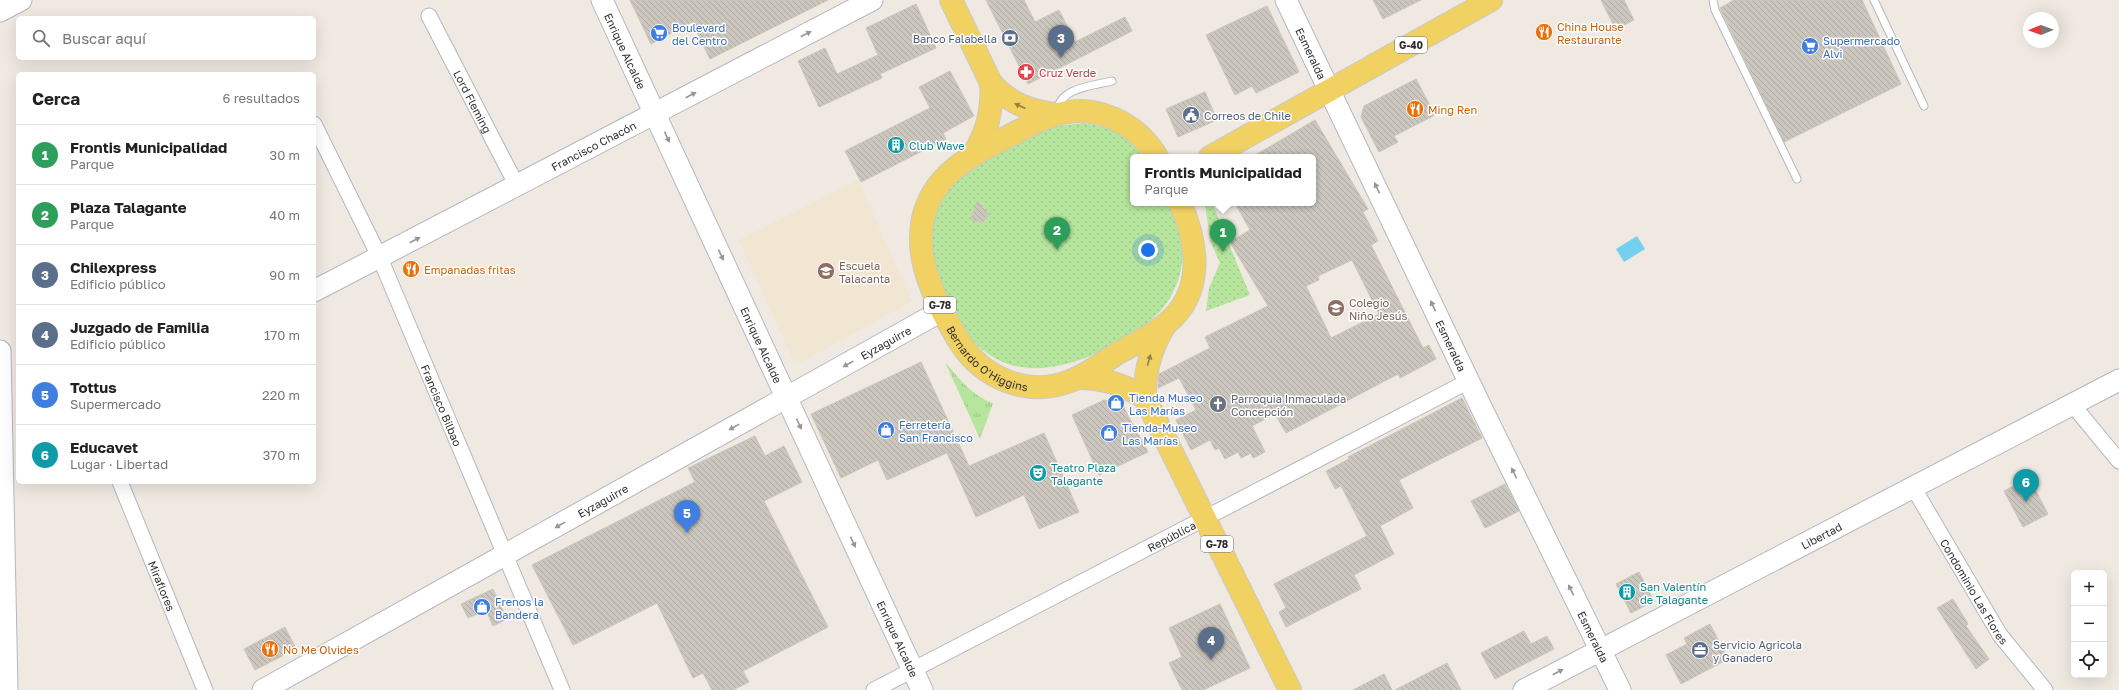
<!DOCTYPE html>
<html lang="es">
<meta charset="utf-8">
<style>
:root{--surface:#fff;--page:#f2f2f2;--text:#222;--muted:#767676;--line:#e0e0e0;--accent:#4264fb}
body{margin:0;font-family:"Golos Text",sans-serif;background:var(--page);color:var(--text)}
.controls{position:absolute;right:12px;bottom:12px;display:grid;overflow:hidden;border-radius:6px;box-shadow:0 4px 16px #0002}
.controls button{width:36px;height:36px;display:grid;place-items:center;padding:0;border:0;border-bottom:1px solid var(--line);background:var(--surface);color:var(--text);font:20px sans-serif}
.compass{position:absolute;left:2023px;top:12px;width:36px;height:36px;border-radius:50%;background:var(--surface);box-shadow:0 4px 16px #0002;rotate:269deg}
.you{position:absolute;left:1148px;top:250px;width:14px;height:14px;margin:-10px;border:3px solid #fff;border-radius:50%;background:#1a73e8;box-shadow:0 0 0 6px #1a73e833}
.badge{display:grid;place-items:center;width:26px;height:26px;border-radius:50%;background:var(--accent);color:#fff;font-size:13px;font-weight:700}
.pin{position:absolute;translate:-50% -33px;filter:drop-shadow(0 1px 2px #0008)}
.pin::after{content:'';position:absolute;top:21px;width:14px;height:12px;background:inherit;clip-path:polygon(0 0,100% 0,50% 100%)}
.popup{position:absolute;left:1130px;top:154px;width:186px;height:52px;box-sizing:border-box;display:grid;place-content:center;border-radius:6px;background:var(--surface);filter:drop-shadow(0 1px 3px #0005);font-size:13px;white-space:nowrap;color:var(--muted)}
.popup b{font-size:15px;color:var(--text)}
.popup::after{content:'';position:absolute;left:50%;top:100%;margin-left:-8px;border:8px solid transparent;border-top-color:var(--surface)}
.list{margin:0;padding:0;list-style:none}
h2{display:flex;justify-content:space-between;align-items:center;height:52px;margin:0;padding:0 16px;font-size:17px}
h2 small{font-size:13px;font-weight:400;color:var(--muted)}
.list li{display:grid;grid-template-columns:26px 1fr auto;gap:12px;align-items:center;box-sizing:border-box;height:60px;padding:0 16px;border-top:1px solid var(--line)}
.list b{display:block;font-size:15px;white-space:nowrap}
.list p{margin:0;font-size:13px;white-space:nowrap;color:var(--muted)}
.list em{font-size:13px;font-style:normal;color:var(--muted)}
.icon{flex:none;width:22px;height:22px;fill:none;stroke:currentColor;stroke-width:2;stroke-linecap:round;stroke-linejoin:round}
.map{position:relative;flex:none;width:2119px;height:690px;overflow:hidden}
.search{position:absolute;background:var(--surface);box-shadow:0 4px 16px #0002;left:16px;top:16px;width:300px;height:44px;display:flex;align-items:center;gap:10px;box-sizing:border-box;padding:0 14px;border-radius:6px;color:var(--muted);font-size:15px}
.panel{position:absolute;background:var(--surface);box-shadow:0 4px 16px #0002;left:16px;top:72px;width:300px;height:412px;border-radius:6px}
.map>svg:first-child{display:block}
.education{fill:#f0e6d1}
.grass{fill:url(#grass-tufts)}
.park{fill:url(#park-dots)}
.water{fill:#75cff0}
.building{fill:url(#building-back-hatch);stroke:#cbc5ba;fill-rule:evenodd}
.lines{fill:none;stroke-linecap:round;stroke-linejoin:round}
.lane-casing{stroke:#b4b7c1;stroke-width:9}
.street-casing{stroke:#b4b7c1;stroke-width:17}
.secondary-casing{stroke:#b4b7c1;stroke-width:23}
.primary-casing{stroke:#c9c9c9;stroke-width:24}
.lane{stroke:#fff;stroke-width:7}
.street{stroke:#fff;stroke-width:15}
.secondary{stroke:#fff;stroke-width:21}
.primary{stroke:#f2d163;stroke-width:22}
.oneway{fill:#969696}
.oneway2{fill:#908048}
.labels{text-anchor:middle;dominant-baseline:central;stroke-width:3;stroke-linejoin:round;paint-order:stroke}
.shield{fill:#fff;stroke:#6d6d6d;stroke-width:1}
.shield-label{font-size:10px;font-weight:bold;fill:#2e2e2e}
.food-label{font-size:11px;fill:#c56008;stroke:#fff;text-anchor:start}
.shop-label{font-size:11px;fill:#366cbe;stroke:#fff;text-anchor:start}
.service-label{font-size:11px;fill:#4e5e75;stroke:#fff;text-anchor:start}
.street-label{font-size:11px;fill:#2e2e2e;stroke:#fff}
.health-label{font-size:11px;fill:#be3a42;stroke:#fff;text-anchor:start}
.culture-label{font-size:11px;fill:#0d838f;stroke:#fff;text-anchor:start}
.education-label{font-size:11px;fill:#785e54;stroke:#fff;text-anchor:start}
.worship-label{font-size:11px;fill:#5b616d;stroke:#fff;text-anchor:start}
</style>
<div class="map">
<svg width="2119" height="690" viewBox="0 0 2119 690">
<defs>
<pattern id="grass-tufts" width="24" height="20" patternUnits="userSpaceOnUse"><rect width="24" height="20" fill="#b6e59e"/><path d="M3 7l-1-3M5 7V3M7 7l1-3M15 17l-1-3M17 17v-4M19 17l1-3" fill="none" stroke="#9dc588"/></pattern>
<pattern id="park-dots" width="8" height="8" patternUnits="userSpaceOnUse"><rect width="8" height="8" fill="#b6e59e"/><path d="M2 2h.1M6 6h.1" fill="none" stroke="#9dc588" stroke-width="1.8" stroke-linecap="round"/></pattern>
<pattern id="building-back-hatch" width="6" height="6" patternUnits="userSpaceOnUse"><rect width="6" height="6" fill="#cbc7bf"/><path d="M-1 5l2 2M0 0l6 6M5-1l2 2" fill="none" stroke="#afaba4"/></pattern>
</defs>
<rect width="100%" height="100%" fill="#efe9e1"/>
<!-- education -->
<path class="education" d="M858,180L912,301L802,362L793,360L739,240Z"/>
<!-- grass -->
<path class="grass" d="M945,362C959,378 972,396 993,403L980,439Z"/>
<!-- park -->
<g class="park">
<path d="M1084,123L1111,128L1132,143L1144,157H1133V203H1167C1172,215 1181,230 1182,243C1186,275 1171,306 1145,325C1068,379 983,397 944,291C935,267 925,241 933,215C935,208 951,180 956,176C963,170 974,166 982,161C998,152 1019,136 1036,131C1052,126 1068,125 1084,123Z"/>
<path d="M1205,203H1212L1250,295L1206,311L1209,288L1220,263L1210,241Z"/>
</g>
<!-- water -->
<path class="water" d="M1637,236L1645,249L1624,262L1616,249Z"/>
<!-- building -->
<g class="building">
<path d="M630,0H828L710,59L692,22L651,44Z"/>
<path d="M986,0H1024L1035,22L1059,10L1075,42L1125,17L1132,31L1028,84Z"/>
<path d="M1373,0H1421L1383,19Z"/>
<path d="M1601,0H1624L1634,20L1620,27L1617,22L1613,24Z"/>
<path d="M1734,0H1862L1901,84L1784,142L1720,8Z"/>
<path d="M916,4L936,48L880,74L882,78L819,107L798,61L825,48L837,74L878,55L866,28Z"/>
<path d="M1267,6L1299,72L1256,93L1252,86L1235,95L1206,35Z"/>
<path d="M950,71L974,116L943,133L946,139L861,182L845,151L930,108L919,87Z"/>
<path d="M1416,79L1435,115L1394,136L1398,142L1379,152L1361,117L1364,106Z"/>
<path d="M1205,92L1217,120L1178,137L1166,109Z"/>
<path d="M1315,120L1368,209L1363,212L1378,241L1371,245L1423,348L1429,345L1436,359L1400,378L1398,374L1286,433L1275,414L1252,426L1265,452L1253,458L1251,453L1241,458L1238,452L1225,459L1219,448L1215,450L1210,440L1191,450L1176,420L1196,410L1179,378L1158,388L1159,374L1210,348L1205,337L1268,306L1230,242L1250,230L1235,203H1313V157H1252ZM1352,260L1379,314L1331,338L1306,286L1319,280L1318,276Z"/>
<path d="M977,201L989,215L985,218L983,223L971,219Z"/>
<path d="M921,362L969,466L1044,433L1079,512L1039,529L1024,495L976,517L947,453L887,480L878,460L841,478L811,414Z"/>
<path d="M1462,398L1482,438L1399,480L1413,508L1380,526L1394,554L1354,575L1361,589L1286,627L1279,612L1286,608L1274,584L1367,536L1341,486L1335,489L1326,471L1349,459L1348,457Z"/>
<path d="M1104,400L1122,404L1148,452L1099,475L1072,415Z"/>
<path d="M755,436L765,456L784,446L802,482L764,501L828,627L743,671L749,682L733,690H712L703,673L693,678L657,603L573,645L532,565L695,482L688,468Z"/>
<path d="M2029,478L2048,514L2023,527L2004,491Z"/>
<path d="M1505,484L1519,511L1485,528L1471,501Z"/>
<path d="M1639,572L1654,601L1631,613L1616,584Z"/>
<path d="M493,589L507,619L493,626L486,610L468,618L461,604Z"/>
<path d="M1953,599L1968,624L1966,626L1989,659L1976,669L1937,608Z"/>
<path d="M1220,604L1250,668L1203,690H1182L1169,663L1182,657L1169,628Z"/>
<path d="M1710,624L1728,659L1681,684L1666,655L1687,644L1684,638Z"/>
<path d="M285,627L296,649L255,670L244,649Z"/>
<path d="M1524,631L1531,644L1547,636L1554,649L1495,679L1481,653Z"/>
<path d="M1447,663L1461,690H1395Z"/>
<path d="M1384,674L1392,690H1353Z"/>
</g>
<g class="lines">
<defs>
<g id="lane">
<path d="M1713,0L1715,10L1797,179"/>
<path d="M1874,0L1924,106"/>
<path d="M1057,112C1059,87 1093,86 1112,81"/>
</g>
<g id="street">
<path id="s1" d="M429,16L517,186"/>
<path id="s2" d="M314,124L380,258L562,690"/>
<path d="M2072,404L2119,461"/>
<path id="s3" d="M120,482L205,690"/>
<path id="s4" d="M1913,487L2000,635L2045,690"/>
<path id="s5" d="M874,690L1469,381"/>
</g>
<g id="secondary">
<path id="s6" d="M602,0L922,690"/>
<path id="s7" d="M1286,0L1482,409L1620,690"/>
<path d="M0,11L21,0"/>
<path id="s8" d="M314,291L872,0"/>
<path d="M0,351L7,690"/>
<path id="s9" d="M263,690L943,310"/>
<path id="s10" d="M1524,690L2119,380"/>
</g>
<g id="primary">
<path d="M951,0L991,83C1009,103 1030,112 1057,114"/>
<path d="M974,153C988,131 993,109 991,83"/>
<path id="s11" d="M1157,157C1137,124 1097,103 1058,114C1040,119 1023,129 1007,137C963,159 922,182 921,237C920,273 941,311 959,341C982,378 1028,398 1070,381C1087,375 1102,363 1118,353C1134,344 1152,336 1166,324C1205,293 1198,243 1180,203"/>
<path d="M1210,157L1491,0"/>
<path d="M1165,325C1151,348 1144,371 1145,398L1290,690"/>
<path d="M1077,378C1103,378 1123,384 1145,398"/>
</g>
</defs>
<!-- lane casing -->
<use href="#lane" class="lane-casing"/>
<!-- street casing -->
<use href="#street" class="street-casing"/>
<!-- secondary casing -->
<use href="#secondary" class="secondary-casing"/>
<!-- primary casing -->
<use href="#primary" class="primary-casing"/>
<!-- lane -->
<use href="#lane" class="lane"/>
<!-- street -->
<use href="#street" class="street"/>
<!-- secondary -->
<use href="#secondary" class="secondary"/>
<!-- primary -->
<use href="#primary" class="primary"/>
</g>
<!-- one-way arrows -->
<defs><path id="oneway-solid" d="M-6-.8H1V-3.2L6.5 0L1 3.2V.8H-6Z"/></defs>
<g class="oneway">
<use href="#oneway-solid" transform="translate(806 34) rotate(-28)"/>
<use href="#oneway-solid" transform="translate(691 95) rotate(-28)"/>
<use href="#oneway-solid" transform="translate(667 137) rotate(65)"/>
<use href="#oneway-solid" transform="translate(1377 188) rotate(-115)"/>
<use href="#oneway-solid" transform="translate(415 240) rotate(-28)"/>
<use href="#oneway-solid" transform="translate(721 255) rotate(65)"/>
<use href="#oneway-solid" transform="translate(1433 306) rotate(-115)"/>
<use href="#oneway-solid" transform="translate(848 364) rotate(151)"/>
<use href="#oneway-solid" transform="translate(799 424) rotate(65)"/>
<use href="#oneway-solid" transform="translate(734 427) rotate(151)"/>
<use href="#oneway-solid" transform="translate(1514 473) rotate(-116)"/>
<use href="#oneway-solid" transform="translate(560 525) rotate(151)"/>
<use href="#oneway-solid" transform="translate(853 542) rotate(65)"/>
<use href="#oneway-solid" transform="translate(1571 590) rotate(-116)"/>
<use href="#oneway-solid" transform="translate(1558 672) rotate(-28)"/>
</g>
<g class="oneway2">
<use href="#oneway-solid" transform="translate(1020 106) rotate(-155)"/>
<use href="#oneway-solid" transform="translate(1149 360) rotate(-74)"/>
</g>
<!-- icons -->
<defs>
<symbol id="restaurant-disc" viewBox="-11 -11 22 22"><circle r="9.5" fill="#e8710a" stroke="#fff"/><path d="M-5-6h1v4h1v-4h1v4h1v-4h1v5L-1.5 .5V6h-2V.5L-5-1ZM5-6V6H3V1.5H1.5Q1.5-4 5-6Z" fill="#fff"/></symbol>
<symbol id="supermarket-disc" viewBox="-11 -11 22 22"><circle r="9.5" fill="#3f7fe0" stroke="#fff"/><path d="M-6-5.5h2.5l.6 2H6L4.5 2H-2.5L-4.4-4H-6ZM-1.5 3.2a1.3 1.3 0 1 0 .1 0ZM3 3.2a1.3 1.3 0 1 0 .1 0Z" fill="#fff"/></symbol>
<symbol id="bank-disc" viewBox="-11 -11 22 22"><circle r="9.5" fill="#5c6f8a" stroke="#fff"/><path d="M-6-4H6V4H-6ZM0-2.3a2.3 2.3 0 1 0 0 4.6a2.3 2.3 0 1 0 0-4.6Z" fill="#fff"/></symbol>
<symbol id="pharmacy-disc" viewBox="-11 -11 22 22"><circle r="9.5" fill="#e0444e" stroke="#fff"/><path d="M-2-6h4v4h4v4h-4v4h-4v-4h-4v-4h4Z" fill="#fff"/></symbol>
<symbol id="civic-disc" viewBox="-11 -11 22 22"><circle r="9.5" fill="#5c6f8a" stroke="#fff"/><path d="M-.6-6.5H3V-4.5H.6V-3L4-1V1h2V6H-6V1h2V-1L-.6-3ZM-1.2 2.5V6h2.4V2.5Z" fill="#fff"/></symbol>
<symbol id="building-disc" viewBox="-11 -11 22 22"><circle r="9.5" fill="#0f9aa8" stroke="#fff"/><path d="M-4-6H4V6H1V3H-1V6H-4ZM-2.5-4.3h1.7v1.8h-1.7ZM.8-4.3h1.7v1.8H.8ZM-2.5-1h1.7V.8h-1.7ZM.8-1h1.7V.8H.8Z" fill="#fff"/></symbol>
<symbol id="school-disc" viewBox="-11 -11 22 22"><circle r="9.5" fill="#8d6e63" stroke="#fff"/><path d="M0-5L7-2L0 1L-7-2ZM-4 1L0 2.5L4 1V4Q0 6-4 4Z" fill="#fff"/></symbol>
<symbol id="shop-disc" viewBox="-11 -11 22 22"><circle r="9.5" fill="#3f7fe0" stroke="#fff"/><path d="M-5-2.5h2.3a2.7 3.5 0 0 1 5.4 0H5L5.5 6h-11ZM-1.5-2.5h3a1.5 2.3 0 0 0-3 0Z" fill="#fff"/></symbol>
<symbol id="church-disc" viewBox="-11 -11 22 22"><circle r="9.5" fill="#6b7280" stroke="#fff"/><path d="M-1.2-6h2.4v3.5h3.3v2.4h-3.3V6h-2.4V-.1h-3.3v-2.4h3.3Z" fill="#fff"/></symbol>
<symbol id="theatre-disc" viewBox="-11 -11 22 22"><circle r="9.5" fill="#0f9aa8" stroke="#fff"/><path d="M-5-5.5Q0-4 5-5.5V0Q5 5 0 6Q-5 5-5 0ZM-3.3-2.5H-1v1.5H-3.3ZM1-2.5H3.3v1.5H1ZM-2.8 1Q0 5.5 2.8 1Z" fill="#fff"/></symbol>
<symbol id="office-disc" viewBox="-11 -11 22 22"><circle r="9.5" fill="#5c6f8a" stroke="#fff"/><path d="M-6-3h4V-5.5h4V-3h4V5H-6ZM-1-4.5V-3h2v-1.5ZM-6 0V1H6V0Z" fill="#fff"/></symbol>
</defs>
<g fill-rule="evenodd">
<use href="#restaurant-disc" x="1534" y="22" width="20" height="20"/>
<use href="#supermarket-disc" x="649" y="23" width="20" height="20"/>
<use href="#bank-disc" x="1000" y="28" width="20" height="20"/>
<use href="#supermarket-disc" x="1800" y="36" width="20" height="20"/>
<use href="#pharmacy-disc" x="1016" y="62" width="20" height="20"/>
<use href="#restaurant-disc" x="1405" y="99" width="20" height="20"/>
<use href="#civic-disc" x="1181" y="105" width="20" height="20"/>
<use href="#building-disc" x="886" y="135" width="20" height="20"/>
<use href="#restaurant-disc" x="401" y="259" width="20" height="20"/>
<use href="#school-disc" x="816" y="261" width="20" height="20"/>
<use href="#school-disc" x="1326" y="298" width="20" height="20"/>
<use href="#shop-disc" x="1106" y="393" width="20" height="20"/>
<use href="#church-disc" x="1208" y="394" width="20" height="20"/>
<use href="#shop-disc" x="876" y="420" width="20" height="20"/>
<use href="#shop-disc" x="1099" y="423" width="20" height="20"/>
<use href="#theatre-disc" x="1028" y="463" width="20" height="20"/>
<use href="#building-disc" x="1617" y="582" width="20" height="20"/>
<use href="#shop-disc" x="472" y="597" width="20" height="20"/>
<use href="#restaurant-disc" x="260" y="639" width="20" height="20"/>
<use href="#office-disc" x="1690" y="640" width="20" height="20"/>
</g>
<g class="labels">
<!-- shield labels -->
<g class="shield">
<rect x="1395" y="37" width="32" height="16" rx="3"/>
<rect x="924" y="297" width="32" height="16" rx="3"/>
<rect x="1201" y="536" width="32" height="16" rx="3"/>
</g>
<g class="shield-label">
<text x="1411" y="45">G-40</text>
<text x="940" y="305">G-78</text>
<text x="1217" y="544">G-78</text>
</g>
<!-- food labels -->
<g class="food-label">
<text x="1557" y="26">China House<tspan x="1557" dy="13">Restaurante</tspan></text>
<text x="1428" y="109">Ming Ren</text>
<text x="424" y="269">Empanadas fritas</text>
<text x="283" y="649">No Me Olvides</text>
</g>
<!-- shop labels -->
<g class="shop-label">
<text x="672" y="27">Boulevard<tspan x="672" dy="13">del Centro</tspan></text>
<text x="1823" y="40">Supermercado<tspan x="1823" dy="13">Alvi</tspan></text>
<text x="1129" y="397">Tienda Museo<tspan x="1129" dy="13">Las Marías</tspan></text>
<text x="899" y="424">Ferretería<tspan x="899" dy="13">San Francisco</tspan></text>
<text x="1122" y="427">Tienda-Museo<tspan x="1122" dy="13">Las Marías</tspan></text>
<text x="495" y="601">Frenos la<tspan x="495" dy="13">Bandera</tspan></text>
</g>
<!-- service labels -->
<g class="service-label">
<text x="997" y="38" text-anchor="end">Banco Falabella</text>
<text x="1204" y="115">Correos de Chile</text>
<text x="1713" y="644">Servicio Agricola<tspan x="1713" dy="13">y Ganadero</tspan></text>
</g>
<!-- street labels -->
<g class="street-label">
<text stroke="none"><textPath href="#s6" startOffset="56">Enrique Alcalde</textPath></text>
<text stroke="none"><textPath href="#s7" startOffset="59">Esmeralda</textPath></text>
<text stroke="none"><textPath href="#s1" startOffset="96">Lord Fleming</textPath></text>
<text stroke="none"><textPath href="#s8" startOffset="315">Francisco Chacón</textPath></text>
<text stroke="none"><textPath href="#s9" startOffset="713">Eyzaguirre</textPath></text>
<text stroke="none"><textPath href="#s6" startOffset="380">Enrique Alcalde</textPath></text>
<text stroke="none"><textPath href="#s7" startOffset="383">Esmeralda</textPath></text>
<text stroke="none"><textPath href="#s11" startOffset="458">Bernardo O'Higgins</textPath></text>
<text stroke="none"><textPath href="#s2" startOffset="309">Francisco Bilbao</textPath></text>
<text stroke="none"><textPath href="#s9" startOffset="389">Eyzaguirre</textPath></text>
<text stroke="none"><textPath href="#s5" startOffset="335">República</textPath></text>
<text stroke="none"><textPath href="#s10" startOffset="335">Libertad</textPath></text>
<text stroke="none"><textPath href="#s3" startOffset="112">Miraflores</textPath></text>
<text stroke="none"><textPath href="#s4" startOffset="121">Condominio Las Flores</textPath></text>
<text stroke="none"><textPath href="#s7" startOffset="707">Esmeralda</textPath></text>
<text stroke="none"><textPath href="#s6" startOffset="704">Enrique Alcalde</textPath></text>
</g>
<!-- health labels -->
<g class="health-label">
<text x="1039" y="72">Cruz Verde</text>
</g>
<!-- culture labels -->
<g class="culture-label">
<text x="909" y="145">Club Wave</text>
<text x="1051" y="467">Teatro Plaza<tspan x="1051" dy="13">Talagante</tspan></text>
<text x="1640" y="586">San Valentín<tspan x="1640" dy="13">de Talagante</tspan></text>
</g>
<!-- education labels -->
<g class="education-label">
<text x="839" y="265">Escuela<tspan x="839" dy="13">Talacanta</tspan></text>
<text x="1349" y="302">Colegio<tspan x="1349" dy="13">Niño Jesús</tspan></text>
</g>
<!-- worship labels -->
<g class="worship-label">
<text x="1231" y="398">Parroquia Inmaculada<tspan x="1231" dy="13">Concepción</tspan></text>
</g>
</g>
</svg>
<div class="controls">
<button>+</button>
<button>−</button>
<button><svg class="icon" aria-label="locate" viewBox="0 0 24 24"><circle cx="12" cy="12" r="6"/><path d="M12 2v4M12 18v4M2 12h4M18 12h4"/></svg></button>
</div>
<svg class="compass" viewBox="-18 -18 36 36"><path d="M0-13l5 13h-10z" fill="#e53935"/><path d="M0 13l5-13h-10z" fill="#767676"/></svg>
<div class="you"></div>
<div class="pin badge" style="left:1223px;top:252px;background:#2e9e5b">1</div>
<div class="popup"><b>Frontis Municipalidad</b>Parque</div>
<div class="pin badge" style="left:1057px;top:250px;background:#2e9e5b">2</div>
<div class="pin badge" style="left:1061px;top:58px;background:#5c6f8a">3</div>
<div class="pin badge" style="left:1211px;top:660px;background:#5c6f8a">4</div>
<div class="pin badge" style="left:687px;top:533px;background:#3f7fe0">5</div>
<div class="pin badge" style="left:2026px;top:502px;background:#0f9aa8">6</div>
<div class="search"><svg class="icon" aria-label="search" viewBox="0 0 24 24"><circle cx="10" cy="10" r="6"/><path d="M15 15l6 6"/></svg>Buscar aquí</div>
<section class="panel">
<h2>Cerca<small>6 resultados</small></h2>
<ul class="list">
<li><span class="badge" style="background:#2e9e5b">1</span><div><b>Frontis Municipalidad</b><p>Parque</p></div><em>30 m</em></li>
<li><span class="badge" style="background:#2e9e5b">2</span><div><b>Plaza Talagante</b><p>Parque</p></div><em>40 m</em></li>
<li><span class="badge" style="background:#5c6f8a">3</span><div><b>Chilexpress</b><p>Edificio público</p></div><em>90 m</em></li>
<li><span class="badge" style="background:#5c6f8a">4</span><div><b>Juzgado de Familia</b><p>Edificio público</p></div><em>170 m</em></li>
<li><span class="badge" style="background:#3f7fe0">5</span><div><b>Tottus</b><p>Supermercado</p></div><em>220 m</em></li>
<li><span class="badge" style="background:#0f9aa8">6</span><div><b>Educavet</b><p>Lugar · Libertad</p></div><em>370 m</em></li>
</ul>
</section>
</div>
